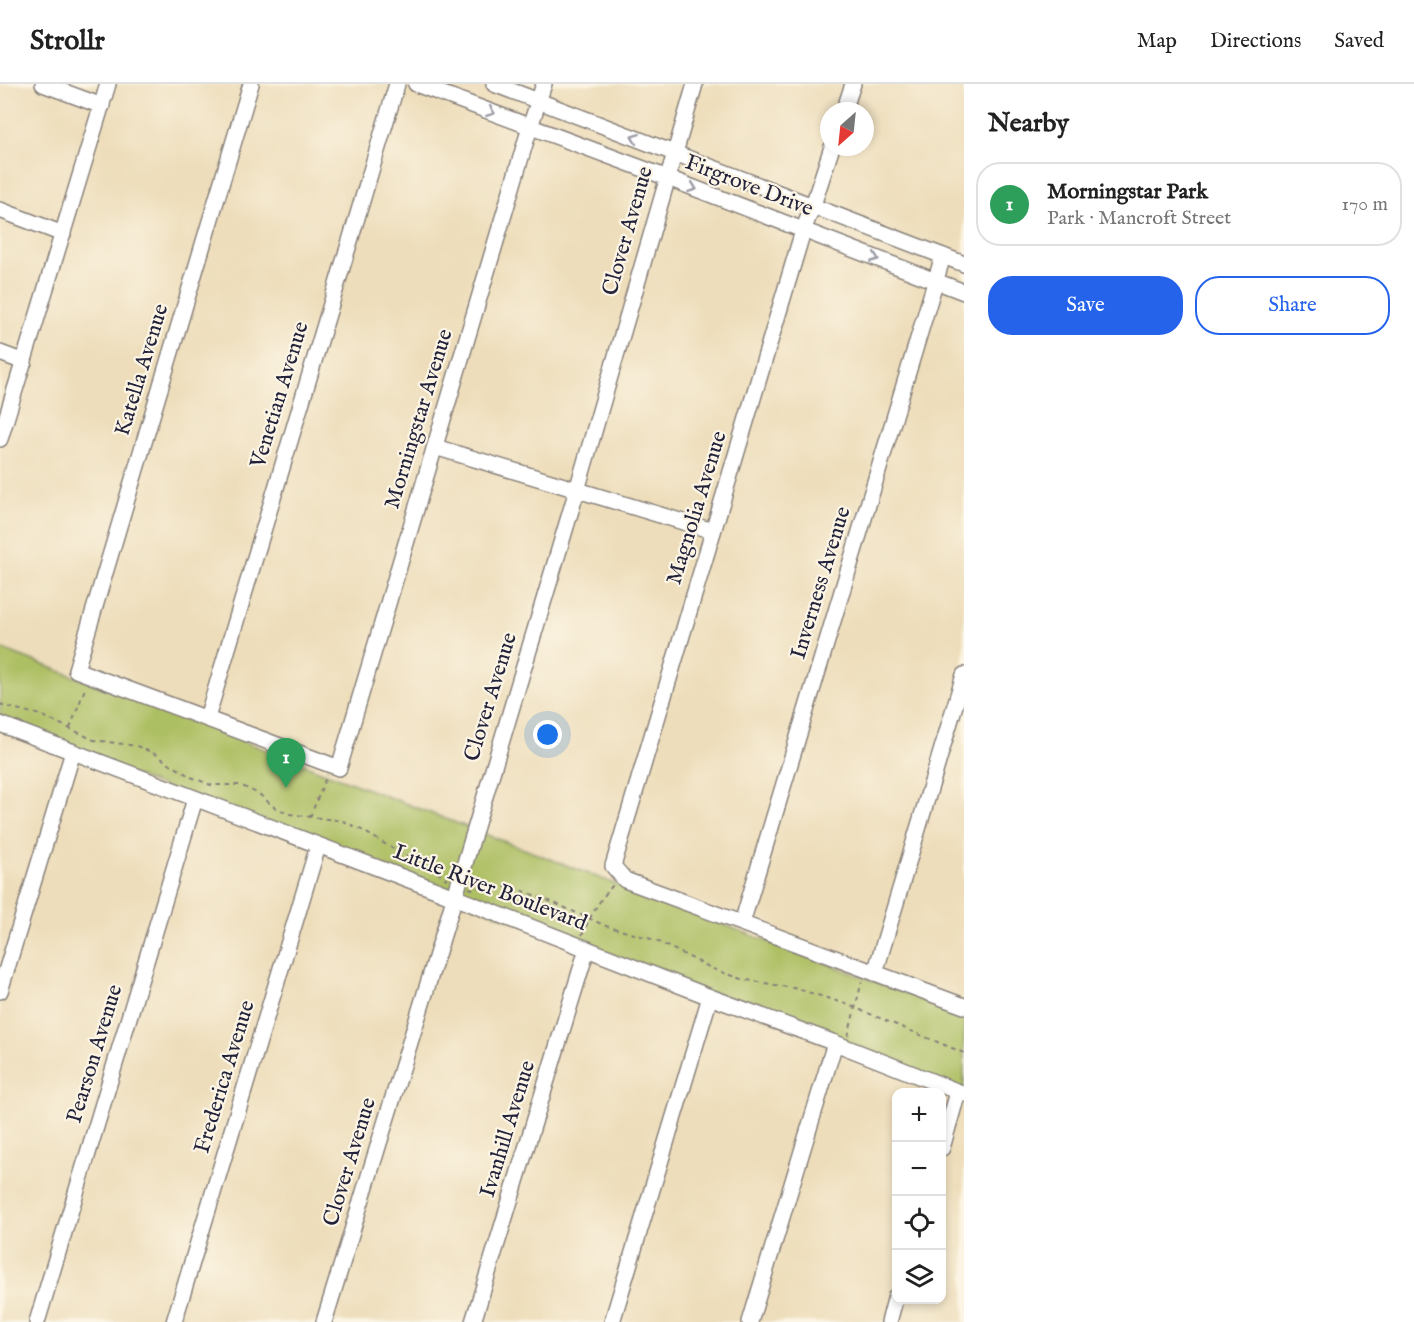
<!DOCTYPE html>
<meta charset="utf-8">
<style>
:root{--surface:#fff;--page:#f6f6f6;--text:#222;--muted:#767676;--line:#e0e0e0;--accent:#2563eb}
body{margin:0;font-family:"IM FELL English",serif;background:var(--page);color:var(--text)}
.controls{position:absolute;right:18px;bottom:18px;display:grid;overflow:hidden;border-radius:12px;box-shadow:0 3px 9px #0003}
.controls button{width:54px;height:54px;display:grid;place-items:center;padding:0;border:0;border-bottom:2px solid var(--line);background:var(--surface);color:var(--text);font:30px sans-serif}
.compass{position:absolute;left:820px;top:18px;width:54px;height:54px;border-radius:50%;background:var(--surface);box-shadow:0 3px 9px #0003;rotate:207deg}
.you{position:absolute;left:548px;top:651px;width:21px;height:21px;margin:-15px;border:4px solid #fff;border-radius:50%;background:#1a73e8;box-shadow:0 0 0 9px #1a73e833}
.badge{display:grid;place-items:center;width:39px;height:39px;border-radius:50%;background:var(--accent);color:#fff;font-size:20px;font-weight:700}
.pin{position:absolute;translate:-50% -50px;filter:drop-shadow(0 2px 3px #0008)}
.pin::after{content:'';position:absolute;top:32px;width:21px;height:18px;background:inherit;clip-path:polygon(0 0,100% 0,50% 100%)}
.list{margin:0;padding:0;list-style:none}
h2{display:flex;justify-content:space-between;align-items:center;height:78px;margin:0;padding:0 24px;font-size:26px}
h2 small{font-size:20px;font-weight:400;color:var(--muted)}
.list li{display:grid;grid-template-columns:39px 1fr auto;gap:18px;align-items:center;box-sizing:border-box;height:84px;margin:0 12px 12px;padding:0 12px;border:2px solid var(--line);border-radius:24px}
.list b{display:block;font-size:22px;white-space:nowrap}
.list p{margin:0;font-size:20px;white-space:nowrap;color:var(--muted)}
.list em{font-size:20px;font-style:normal;color:var(--muted)}
.actions{display:flex;gap:12px;padding:18px 24px}
.actions a{flex:1;padding:14px 0;border:2px solid var(--accent);border-radius:24px;text-align:center;font-size:21px;color:var(--accent)}
.actions .main{background:var(--accent);color:#fff}
.icon{flex:none;width:33px;height:33px;fill:none;stroke:currentColor;stroke-width:2;stroke-linecap:round;stroke-linejoin:round}
.map{position:relative;flex:none;width:964px;height:1238px;overflow:hidden}
header{display:flex;align-items:center;gap:36px;box-sizing:border-box;height:84px;padding:0 30px;background:var(--surface);border-bottom:2px solid var(--line)}
header strong{font-size:28px}
nav{display:flex;gap:33px;margin-inline-start:auto;font-size:21px}
main{display:flex}
aside{flex:1;background:var(--surface)}
.map>svg:first-child{display:block}
.green{fill:#adbf63;stroke:#68704f;stroke-width:1.5}
.lines{fill:none;stroke-linecap:round;stroke-linejoin:round}
.minor-casing{stroke:#88807a;stroke-width:18}
.path{stroke:#88807a;stroke-width:2;stroke-dasharray:4.5 4.5;stroke-linecap:butt}
.minor{stroke:#fff;stroke-width:15}
.oneway{stroke:#9c9ca7}
.labels{text-anchor:middle;dominant-baseline:central;stroke-width:4.5;stroke-linejoin:round;paint-order:stroke}
.street-label{font-size:22px;fill:#22223b;stroke:#fcf5e5}
</style>
<header>
<strong>Strollr</strong>
<nav><a>Map</a><a>Directions</a><a>Saved</a></nav>
</header>
<main>
<div class="map">
<svg width="964" height="1238" viewBox="0 0 964 1238">
<rect width="100%" height="100%" fill="#fcf5e5"/>
<filter id="ink" filterUnits="userSpaceOnUse"><feTurbulence type="fractalNoise" baseFrequency=".0167" numOctaves="2"/><feDisplacementMap in="SourceGraphic" scale="12" xChannelSelector="R" yChannelSelector="G"/><feConvolveMatrix kernelMatrix="1 2 1 2 8 2 1 2 1" color-interpolation-filters="sRGB"/></filter>
<filter id="wash" filterUnits="userSpaceOnUse"><feTurbulence type="fractalNoise" baseFrequency=".008" numOctaves="4" result="noise"/><feDisplacementMap in="SourceGraphic" scale="24" xChannelSelector="R" yChannelSelector="G"/><feGaussianBlur stdDeviation="1.35" result="paint"/><feColorMatrix in="noise" values="0 0 0 0 0 0 0 0 0 0 0 0 0 0 0 0 0 1.4 0 .05"/><feComposite in="paint" operator="in"/></filter>
<g filter="url(#wash)">
<rect width="100%" height="100%" fill="#edddba"/>
<!-- green -->
<path class="green" d="M0,564L618,801L964,931V1010L0,640Z"/>
</g>
<g filter="url(#ink)">
<g class="lines">
<defs>
<g id="minor">
<path d="M43,0L102,22"/>
<path d="M251,0L76,586L339,684L530,43L544,0"/>
<path d="M416,0L668,94L964,208"/>
<path d="M494,0L964,180"/>
<path d="M844,27L853,0"/>
<path d="M832,63L813,121L803,147L613,782L625,796L964,922"/>
<path d="M0,126L63,150"/>
<path d="M0,269L24,278"/>
<path d="M0,355L108,0"/>
<path d="M435,363L713,447"/>
<path d="M207,634L397,0"/>
<path d="M0,640L436,806L710,913L835,959L964,1010"/>
<path d="M742,839L943,172"/>
<path d="M875,889L964,591"/>
<path d="M0,907L73,668"/>
<path d="M942,1064L958,1008"/>
<path d="M37,1238L195,715"/>
<path d="M174,1238L318,762"/>
<path d="M324,1238L459,799L577,406L695,0"/>
<path d="M473,1238L587,865"/>
<path d="M612,1238L710,913"/>
<path d="M750,1238L835,959"/>
<path d="M889,1238L896,1212"/>
</g>
</defs>
<!-- minor casing -->
<use href="#minor" class="minor-casing"/>
<!-- path -->
<g class="path">
<path d="M0,620L8,623L41,631L94,656L137,662L153,669L191,693L211,701H240L259,710L274,723L289,730L343,737L360,745L395,766L430,782L443,793L447,795"/>
<path d="M70,644L86,602"/>
<path d="M310,733L327,691"/>
<path d="M469,804L472,805L486,802L513,803L552,818L606,842L655,856L713,885L742,895L798,905L846,920L964,969"/>
<path d="M582,851C590,832 600,815 614,800"/>
<path d="M848,952L862,897"/>
</g>
<!-- minor -->
<use href="#minor" class="minor"/>
</g>
<!-- one-way arrows -->
<defs><path id="oneway-chevron" d="M-2-3.5L2.5 0L-2 3.5" fill="none" stroke-width="1.6" stroke-linecap="round" stroke-linejoin="round" transform="scale(1.5)"/></defs>
<g class="oneway">
<use href="#oneway-chevron" transform="translate(491 28) rotate(21)"/>
<use href="#oneway-chevron" transform="translate(635 54) rotate(-159)"/>
<use href="#oneway-chevron" transform="translate(693 104) rotate(21)"/>
<use href="#oneway-chevron" transform="translate(875 174) rotate(21)"/>
</g>
</g>
<g class="labels">
<!-- street labels -->
<g class="street-label">
<text transform="translate(749 102) rotate(21)">Firgrove Drive</text>
<text transform="translate(628 147) rotate(-74)">Clover Avenue</text>
<text transform="translate(142 286) rotate(-73)">Katella Avenue</text>
<text transform="translate(280 311) rotate(-73)">Venetian Avenue</text>
<text transform="translate(419 335) rotate(-73)">Morningstar Avenue</text>
<text transform="translate(697 424) rotate(-73)">Magnolia Avenue</text>
<text transform="translate(821 499) rotate(-73)">Inverness Avenue</text>
<text transform="translate(491 613) rotate(-73)">Clover Avenue</text>
<text transform="translate(490 804) rotate(21)">Little River Boulevard</text>
<text transform="translate(95 970) rotate(-73)">Pearson Avenue</text>
<text transform="translate(225 993) rotate(-73)">Frederica Avenue</text>
<text transform="translate(508 1045) rotate(-73)">Ivanhill Avenue</text>
<text transform="translate(350 1078) rotate(-73)">Clover Avenue</text>
</g>
</g>
</svg>
<div class="controls">
<button>+</button>
<button>−</button>
<button><svg class="icon" aria-label="locate" viewBox="0 0 24 24"><circle cx="12" cy="12" r="6"/><path d="M12 2v4M12 18v4M2 12h4M18 12h4"/></svg></button>
<button><svg class="icon" aria-label="layers" viewBox="0 0 24 24"><path d="M12 4l9 5-9 5-9-5zM3 14l9 5 9-5"/></svg></button>
</div>
<svg class="compass" viewBox="-18 -18 36 36"><path d="M0-13l5 13h-10z" fill="#e53935"/><path d="M0 13l5-13h-10z" fill="#767676"/></svg>
<div class="you"></div>
<div class="pin badge" style="left:286px;top:704px;background:#2e9e5b">1</div>
</div>
<aside>
<h2>Nearby<small></small></h2>
<ul class="list">
<li><span class="badge" style="background:#2e9e5b">1</span><div><b>Morningstar Park</b><p>Park · Mancroft Street</p></div><em>170 m</em></li>
</ul>
<div class="actions"><a class="main">Save</a><a>Share</a></div>
</aside>
</main>
